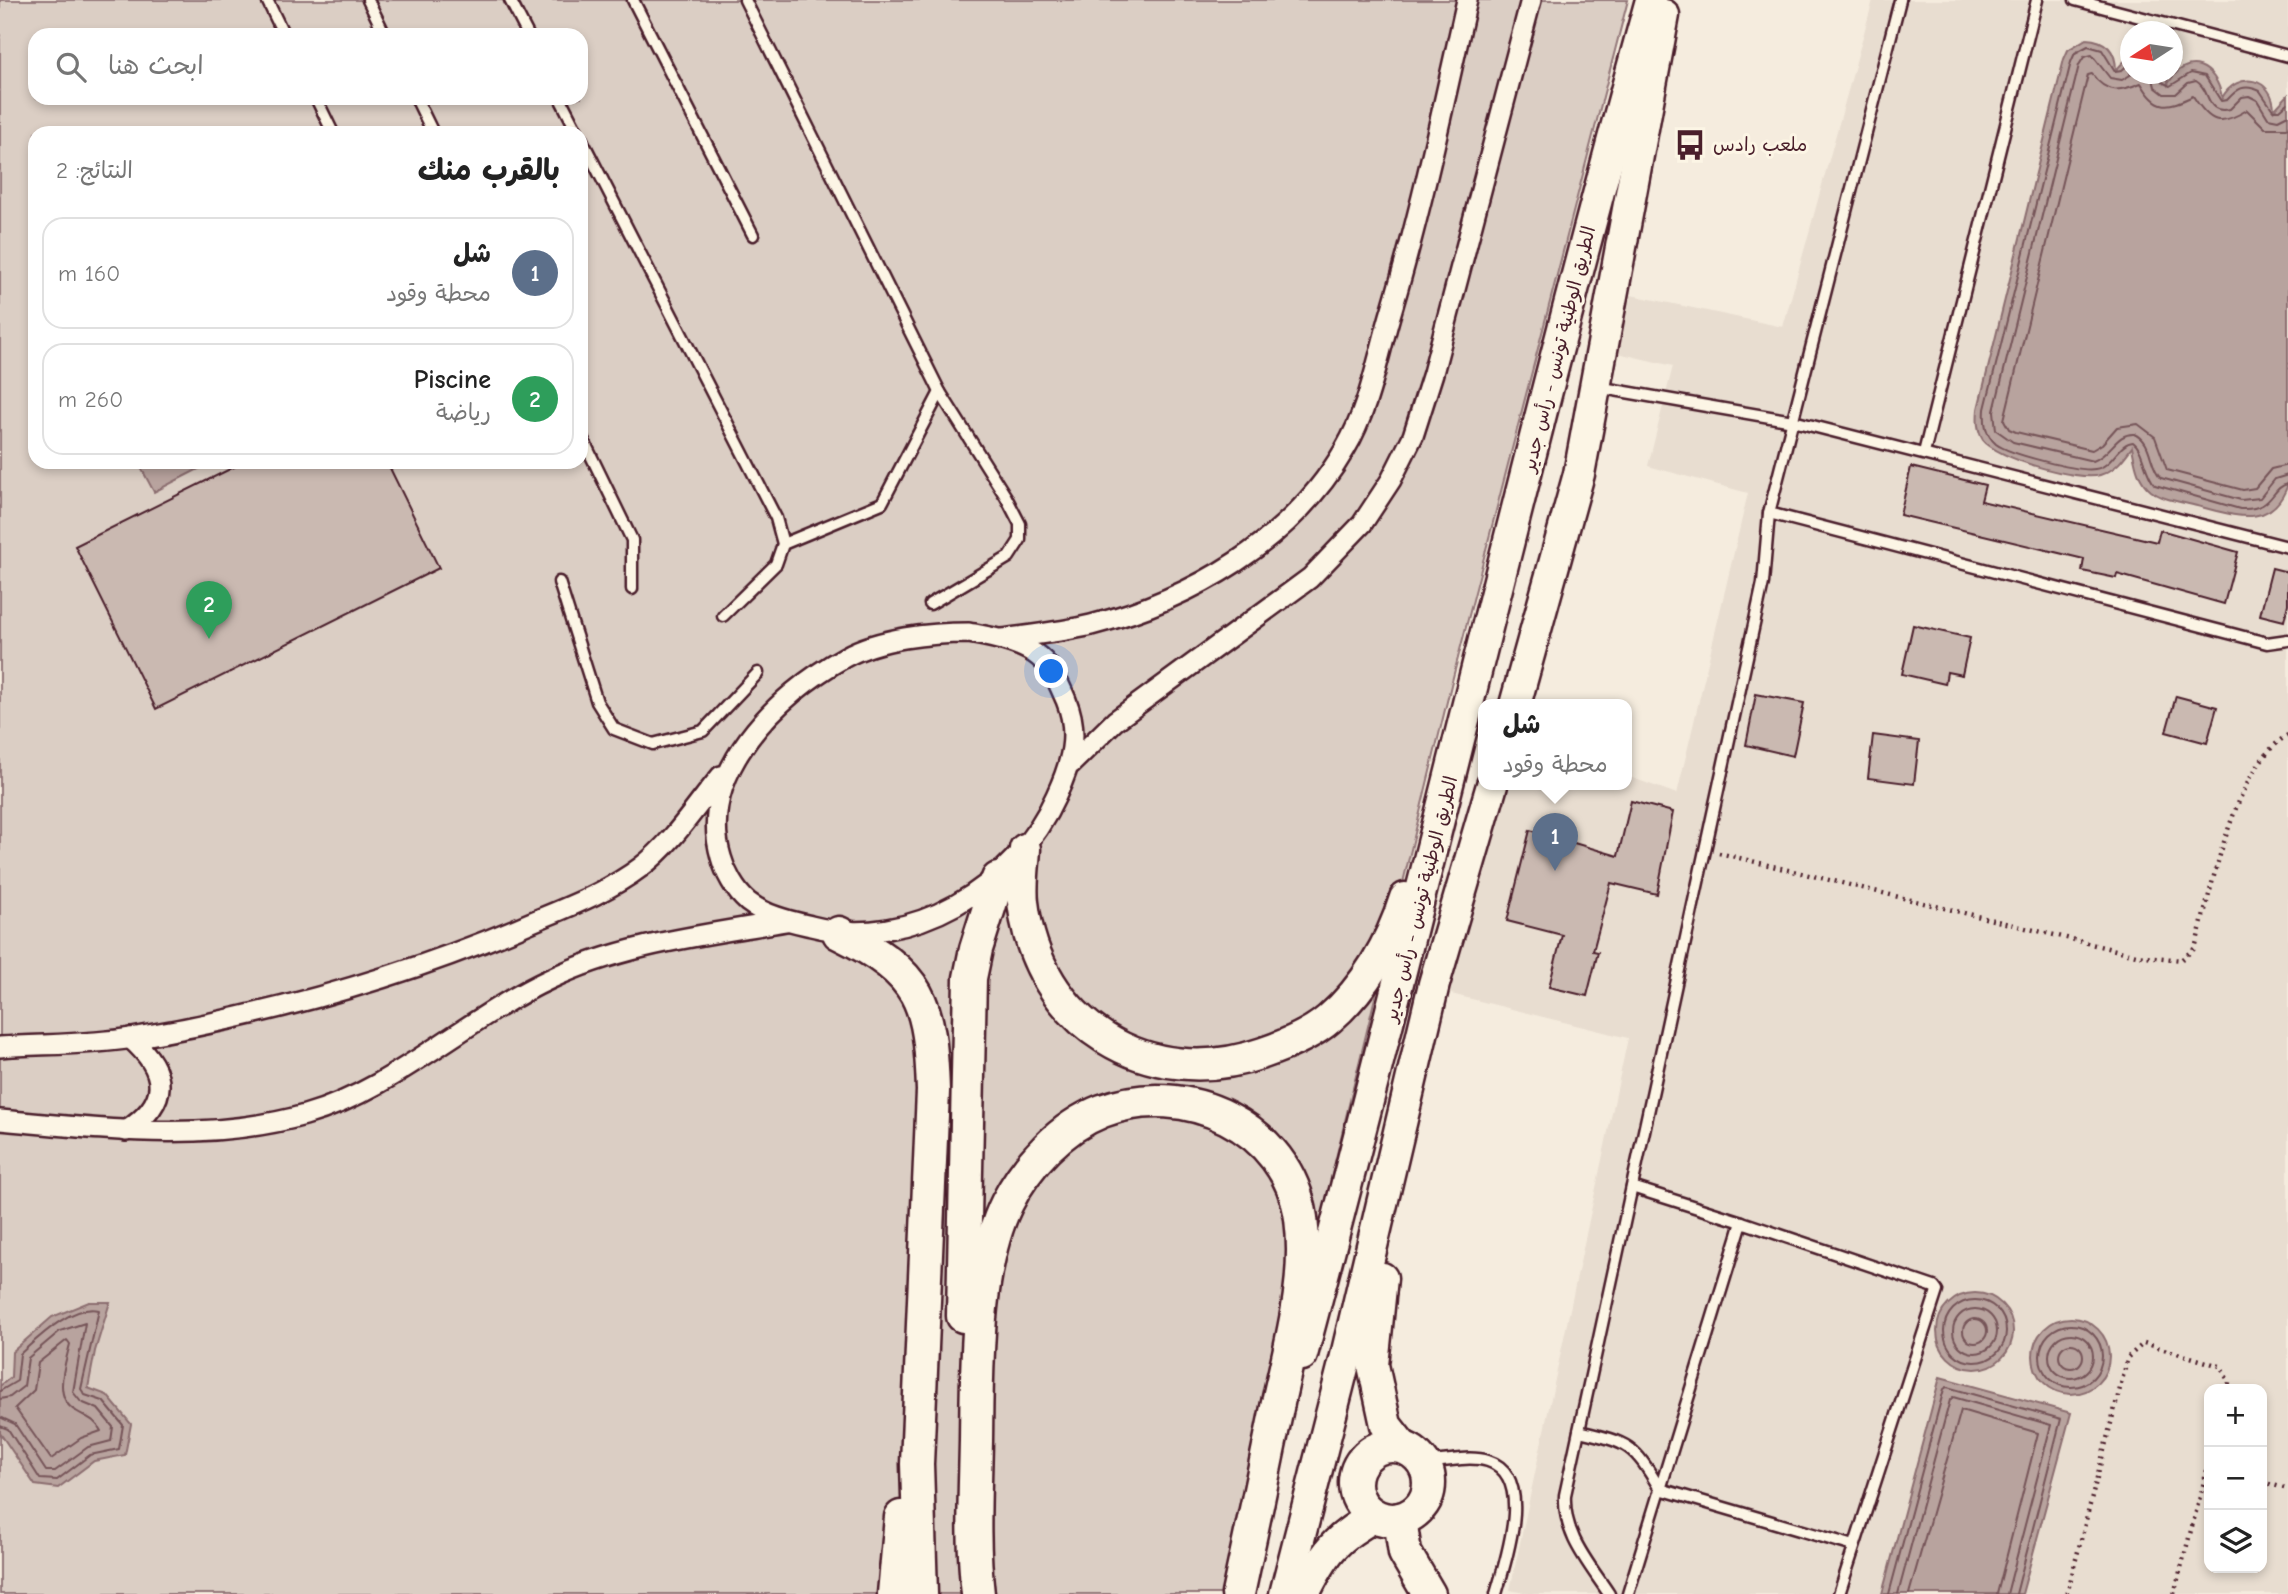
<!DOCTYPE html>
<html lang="ar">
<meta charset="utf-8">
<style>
:root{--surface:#fff;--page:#f2f2f2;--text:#222;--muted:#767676;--line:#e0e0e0;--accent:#111827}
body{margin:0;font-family:"Comic Neue","Playpen Sans Arabic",sans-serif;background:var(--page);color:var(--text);direction:rtl}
.controls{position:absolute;right:21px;bottom:21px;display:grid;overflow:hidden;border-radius:14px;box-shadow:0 4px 10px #0003}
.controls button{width:63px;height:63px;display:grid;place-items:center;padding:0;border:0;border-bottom:2px solid var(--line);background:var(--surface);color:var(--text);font:35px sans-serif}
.compass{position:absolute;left:2120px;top:21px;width:63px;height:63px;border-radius:50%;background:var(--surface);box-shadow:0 4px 10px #0003;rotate:258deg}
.you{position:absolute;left:1052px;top:672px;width:24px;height:24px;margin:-18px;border:5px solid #fff;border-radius:50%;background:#1a73e8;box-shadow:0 0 0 10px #1a73e833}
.badge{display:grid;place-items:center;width:46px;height:46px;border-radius:50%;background:var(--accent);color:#fff;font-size:23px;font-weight:700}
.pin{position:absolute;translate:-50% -58px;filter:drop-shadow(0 2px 4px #0008)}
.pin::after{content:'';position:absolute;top:37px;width:24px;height:21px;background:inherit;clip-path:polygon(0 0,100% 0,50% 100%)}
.popup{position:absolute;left:1478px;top:699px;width:154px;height:91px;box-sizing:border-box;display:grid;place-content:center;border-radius:14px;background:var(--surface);filter:drop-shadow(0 2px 5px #0005);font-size:23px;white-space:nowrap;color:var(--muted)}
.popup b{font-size:26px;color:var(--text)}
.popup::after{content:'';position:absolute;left:50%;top:100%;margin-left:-14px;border:14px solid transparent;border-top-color:var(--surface)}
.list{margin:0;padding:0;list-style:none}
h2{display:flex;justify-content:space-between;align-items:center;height:91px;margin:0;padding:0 28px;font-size:30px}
h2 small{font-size:23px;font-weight:400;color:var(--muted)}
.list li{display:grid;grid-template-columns:46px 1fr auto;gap:21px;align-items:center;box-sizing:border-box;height:112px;margin:0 14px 14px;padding:0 14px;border:2px solid var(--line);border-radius:21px}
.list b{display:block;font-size:26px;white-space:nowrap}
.list p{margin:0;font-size:23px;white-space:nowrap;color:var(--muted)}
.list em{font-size:23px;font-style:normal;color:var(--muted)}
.icon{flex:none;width:38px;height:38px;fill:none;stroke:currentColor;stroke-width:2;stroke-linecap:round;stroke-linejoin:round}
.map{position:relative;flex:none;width:2288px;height:1594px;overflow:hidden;direction:ltr}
.search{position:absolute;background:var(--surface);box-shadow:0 4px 10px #0003;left:28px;top:28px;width:560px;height:77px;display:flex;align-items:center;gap:18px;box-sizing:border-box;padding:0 24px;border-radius:21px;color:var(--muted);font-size:26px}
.panel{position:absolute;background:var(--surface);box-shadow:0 4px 10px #0003;left:28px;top:126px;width:560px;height:343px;border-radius:21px;direction:rtl}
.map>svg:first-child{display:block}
.built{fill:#e8ddd0;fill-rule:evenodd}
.green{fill:#dbcec4;stroke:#927678;stroke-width:2;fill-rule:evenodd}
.water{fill:#b8a39e;stroke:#8c6e70;stroke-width:2}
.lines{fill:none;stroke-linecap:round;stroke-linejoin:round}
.shore{stroke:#765459;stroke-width:2}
.building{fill:#cab9b1;stroke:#4a1f2b;stroke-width:2}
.service-casing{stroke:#4a1f2b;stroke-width:15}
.minor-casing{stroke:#4a1f2b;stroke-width:24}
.primary-casing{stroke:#4a1f2b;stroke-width:35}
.trunk-casing{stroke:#4a1f2b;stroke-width:37}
.path{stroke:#4a1f2b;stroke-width:4.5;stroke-dasharray:2 5;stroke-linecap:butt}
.service{stroke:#fcf5e5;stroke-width:10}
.minor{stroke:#fcf5e5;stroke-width:19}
.primary{stroke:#fcf5e5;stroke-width:30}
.trunk{stroke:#fcf5e5;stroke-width:32}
.labels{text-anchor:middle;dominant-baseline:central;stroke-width:6;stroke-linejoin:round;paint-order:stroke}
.poi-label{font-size:19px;fill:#4a1f2b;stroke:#fcf5e5;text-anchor:start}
.street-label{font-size:19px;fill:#4a1f2b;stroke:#fcf5e5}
</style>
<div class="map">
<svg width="2288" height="1594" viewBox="0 0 2288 1594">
<rect width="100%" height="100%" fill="#f5ecde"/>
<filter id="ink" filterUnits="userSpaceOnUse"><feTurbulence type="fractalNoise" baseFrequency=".0143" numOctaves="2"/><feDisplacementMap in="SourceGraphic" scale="14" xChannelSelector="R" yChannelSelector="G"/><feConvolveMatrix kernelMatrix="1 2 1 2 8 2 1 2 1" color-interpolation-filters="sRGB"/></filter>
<g filter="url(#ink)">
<!-- built -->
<path class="built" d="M1873,0H2288V1594H1529L1510,1590L1628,1038L1439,991L1492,785H1627V776L1677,794L1748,493L1648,466L1673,366L1618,353L1631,295L1783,327ZM2130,32H2172V74H2130ZM2209,1389H2262V1568H2209Z"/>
<!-- green -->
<path class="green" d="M0,0H1628L1451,685L1230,1594H0ZM35,35H581V98H35ZM35,133H581V462H35Z"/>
<!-- water -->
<g class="water">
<path d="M2086,39C2105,40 2116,50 2116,70L2130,55V74H2168V84C2187,50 2217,66 2222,98C2237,70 2274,77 2274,110L2288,95V484C2272,531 2234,515 2197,506C2183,502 2163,500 2151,491C2137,480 2135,462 2132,447C2123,459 2116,470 2100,475C2079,482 1996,458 1983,440C1977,430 1977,420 1978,409L2064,59L2068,50Z"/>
<path d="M138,462H212L154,492Z"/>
<circle cx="1975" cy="1331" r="38"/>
<path d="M89,1302H110L95,1351L88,1388L107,1395L131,1424L125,1455L94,1461L58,1488L35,1485L0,1433V1386L11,1377L12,1352L52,1317Z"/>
<circle cx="2071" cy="1356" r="38"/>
<path d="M1940,1377L2071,1413L2022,1594H1882Z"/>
</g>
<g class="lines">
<!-- shore -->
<g class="shore">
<path d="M2130,63L2122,70L2115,71L2102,50L2088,46L2075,53L2071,62L1985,409C1984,423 1985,434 1996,444C2009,454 2079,472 2095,469C2113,467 2118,443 2133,442C2144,450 2144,473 2155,485L2240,509C2275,511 2270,487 2288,484"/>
<path d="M2132,74L2122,80L2110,78L2092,55L2084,57L2079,65L1994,411L1996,430L2013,442L2093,461C2111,455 2116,432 2135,434C2153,442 2148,465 2161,478L2241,500L2260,498L2275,479L2288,475"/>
<path d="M2152,74L2155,87L2164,94H2176L2188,83L2196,81C2212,90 2204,115 2230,109L2242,97L2249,96L2257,100L2268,118L2278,120L2288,115"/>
<path d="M2161,74L2162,82L2170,86L2191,73L2205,76L2221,101L2227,100C2237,89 2244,83 2260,91L2273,110H2280L2288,103"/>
<path d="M2288,128H2265L2247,110C2219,127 2210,123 2193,96C2167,108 2157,111 2141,83C2121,91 2107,95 2092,74L2088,75L2004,420L2009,429L2016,432L2092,450L2102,444L2117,427L2138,424L2155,437L2167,470L2243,490L2255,488L2271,469L2288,465"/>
<circle cx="1975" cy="1331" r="31"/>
<circle cx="1975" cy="1331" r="22"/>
<circle cx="1975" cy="1331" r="12"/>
<circle cx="2071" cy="1356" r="31"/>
<circle cx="2071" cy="1356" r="22"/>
<path d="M67,1340L70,1344C65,1365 52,1398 76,1411C87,1418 94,1418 101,1431L81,1438L51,1459L15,1408L34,1390L38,1363Z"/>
<circle cx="2071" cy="1356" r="12"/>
<path d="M0,1391L17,1381L20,1354C38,1338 72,1304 99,1310L81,1389L85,1395L103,1401L123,1425L119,1449L90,1455L57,1480L40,1479L8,1429L0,1426"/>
<path d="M0,1399L10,1397L24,1386L28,1358L60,1331L85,1323L73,1392L81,1402L98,1409L113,1427L111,1441L88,1447L55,1471H46L15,1424L0,1417"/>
<path d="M1889,1594L1944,1389L1947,1387L2061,1419L2016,1594"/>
<path d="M1898,1594L1950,1400L1953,1397L2051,1425L2007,1594"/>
<path d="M1909,1594L1961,1410L2038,1433L1997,1594"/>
</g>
</g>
<!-- building -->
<g class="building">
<path d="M244,462H387L439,568L156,709L75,546Z"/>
<path d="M1911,467L1985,485L1981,501L2157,542L2160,530L2238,552L2224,604L2117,574L2116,578L2082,571L2084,559L1900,515Z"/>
<path d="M2272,568L2288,572V604L2284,621L2260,615Z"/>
<path d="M1913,625L1970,638L1962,675L1947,672L1945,684L1902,674Z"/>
<path d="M1756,694L1804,703L1793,756L1746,745Z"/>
<path d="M2176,696L2217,707L2207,743L2166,732Z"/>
<path d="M1873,735L1919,741L1914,784L1868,778Z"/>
<path d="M1631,801L1673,812L1657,894L1611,883L1593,951L1598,952L1587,996L1549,987L1562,935L1507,921L1530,830L1618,856Z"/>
</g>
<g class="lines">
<defs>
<g id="service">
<path d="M267,0L284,35"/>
<path d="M368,0L385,35"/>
<path d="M510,0L528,35"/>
<path d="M633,0L753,235"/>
<path d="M745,0L940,392L1006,497L1020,524V540L1009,557L930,604"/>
<path d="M2075,0L2288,56"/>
<path d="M316,98L333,133"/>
<path d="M416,98L433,133"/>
<path d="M560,98L578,133"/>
<path d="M581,138L776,518L783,544L776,564L723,616"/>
<path d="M1597,387L1793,421L2288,547"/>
<path d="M581,435L632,540V589"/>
<path d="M1924,453L2037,0"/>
<path d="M1769,513L2267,643L2288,640"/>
<path d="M783,544L882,503L940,392"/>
<path d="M559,582L597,702L614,729L653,744L703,731L758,673"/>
<path d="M1632,1187L1742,1222"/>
<path d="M1579,1431C1630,1443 1633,1444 1660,1489L1854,1546"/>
<path d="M1423,1463C1442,1462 1470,1455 1488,1461C1536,1476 1505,1562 1496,1594"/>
<path d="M1609,1594C1588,1562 1563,1535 1565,1495L1763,583L1769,513L1900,0"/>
<path d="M1628,1594L1742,1222L1934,1287L1937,1291L1839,1594"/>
</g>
<g id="minor">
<path d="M969,633C990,637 1015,641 1034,653C1052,665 1058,682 1066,700C1080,734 1071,764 1056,796C1015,887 911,952 811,926C790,921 766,916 748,902C735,891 725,872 721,857C696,773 778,694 845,657C879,638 930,633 969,633Z"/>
<path d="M1002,639C1031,635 1062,632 1091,625C1192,599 1291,542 1345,449C1370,407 1378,355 1392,309C1422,207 1444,103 1467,0"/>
<path d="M1071,764L1115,721L1310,578L1362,524L1391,480L1413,436L1433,373L1531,0"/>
<path d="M0,1047C43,1044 89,1045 132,1038C264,1016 394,980 518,928C559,910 604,895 641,867C672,844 696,806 721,776"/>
<path d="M0,1120C102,1129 205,1143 305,1115C393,1090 466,1018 550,979C623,944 706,935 786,921"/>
<path d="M126,1131C170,1102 169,1072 130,1038"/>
</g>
<g id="primary">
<path d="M1515,705L1579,474L1664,15"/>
<path d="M1025,849C1024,866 1021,885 1023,902C1037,1024 1148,1093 1263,1053C1286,1045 1311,1035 1329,1019C1365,988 1391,943 1405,898"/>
<path d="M1382,1278L1373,1365L1386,1425L1404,1448"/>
<path d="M1302,1355C1422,905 1526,449 1651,0"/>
<path d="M1285,1594L1345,1360L1434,984L1492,785"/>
<path d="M1304,1594C1323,1555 1336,1536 1376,1516"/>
</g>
<g id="trunk">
<path d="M839,933C922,974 930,1001 933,1091L917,1464L921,1594"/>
<path d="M963,1316L970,978L976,949L998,879"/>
<circle cx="1392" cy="1483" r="37"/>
<path d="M1400,1519L1405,1553L1429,1594"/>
<path d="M894,1594L901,1517"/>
<path d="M978,1594C972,1543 975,1492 976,1441C977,1370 975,1267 1007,1203C1026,1165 1061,1127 1102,1111C1185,1079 1288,1126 1301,1218C1309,1279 1292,1339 1279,1398C1266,1463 1252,1529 1238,1594"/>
</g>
</defs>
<!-- service casing -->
<use href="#service" class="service-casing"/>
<!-- minor casing -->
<use href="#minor" class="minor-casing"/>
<!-- primary casing -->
<use href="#primary" class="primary-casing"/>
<!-- trunk casing -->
<use href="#trunk" class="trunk-casing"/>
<!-- path -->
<g class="path">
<path d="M1719,853L2136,955L2181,960L2195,948C2212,889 2234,766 2288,735"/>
<path d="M2262,1482L2288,1489"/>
<path d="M2067,1594L2128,1357L2144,1343L2220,1366L2229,1382L2228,1389"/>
<path d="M2174,1594L2209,1463"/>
</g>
<!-- service -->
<use href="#service" class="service"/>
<!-- minor -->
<use href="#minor" class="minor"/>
<!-- primary -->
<use href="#primary" class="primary"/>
<!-- trunk -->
<use href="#trunk" class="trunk"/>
</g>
</g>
<!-- icons -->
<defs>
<symbol id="bus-bare" viewBox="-9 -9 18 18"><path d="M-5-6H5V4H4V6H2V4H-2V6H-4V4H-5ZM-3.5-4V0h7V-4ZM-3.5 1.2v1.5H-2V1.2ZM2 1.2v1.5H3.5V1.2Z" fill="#4a1f2b" stroke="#fcf5e5" stroke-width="2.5" paint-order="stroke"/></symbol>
</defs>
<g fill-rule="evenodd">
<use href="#bus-bare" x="1668" y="123" width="44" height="44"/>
</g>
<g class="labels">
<!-- poi labels -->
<g class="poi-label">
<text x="1713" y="145">ملعب رادس</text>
</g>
<!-- street labels -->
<g class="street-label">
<text transform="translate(1559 349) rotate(-76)">الطريق الوطنية تونس - رأس جدير</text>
<text transform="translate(1421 899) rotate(-76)">الطريق الوطنية تونس - رأس جدير</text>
</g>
</g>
</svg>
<div class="controls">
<button>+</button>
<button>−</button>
<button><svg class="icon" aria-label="layers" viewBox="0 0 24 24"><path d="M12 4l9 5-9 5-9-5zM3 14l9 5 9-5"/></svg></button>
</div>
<svg class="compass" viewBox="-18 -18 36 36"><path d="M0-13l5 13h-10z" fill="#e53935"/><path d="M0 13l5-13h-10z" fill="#767676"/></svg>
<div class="you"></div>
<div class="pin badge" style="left:1555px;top:871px;background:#5c6f8a">1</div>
<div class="popup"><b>شل</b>محطة وقود</div>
<div class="pin badge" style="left:209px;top:639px;background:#2e9e5b">2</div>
<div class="search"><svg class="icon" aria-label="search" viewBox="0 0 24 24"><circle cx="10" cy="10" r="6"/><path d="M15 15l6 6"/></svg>ابحث هنا</div>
<section class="panel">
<h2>بالقرب منك<small>النتائج: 2</small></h2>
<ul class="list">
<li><span class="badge" style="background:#5c6f8a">1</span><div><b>شل</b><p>محطة وقود</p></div><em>160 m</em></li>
<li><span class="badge" style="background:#2e9e5b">2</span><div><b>Piscine</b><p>رياضة</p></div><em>260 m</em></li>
</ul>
</section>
</div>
